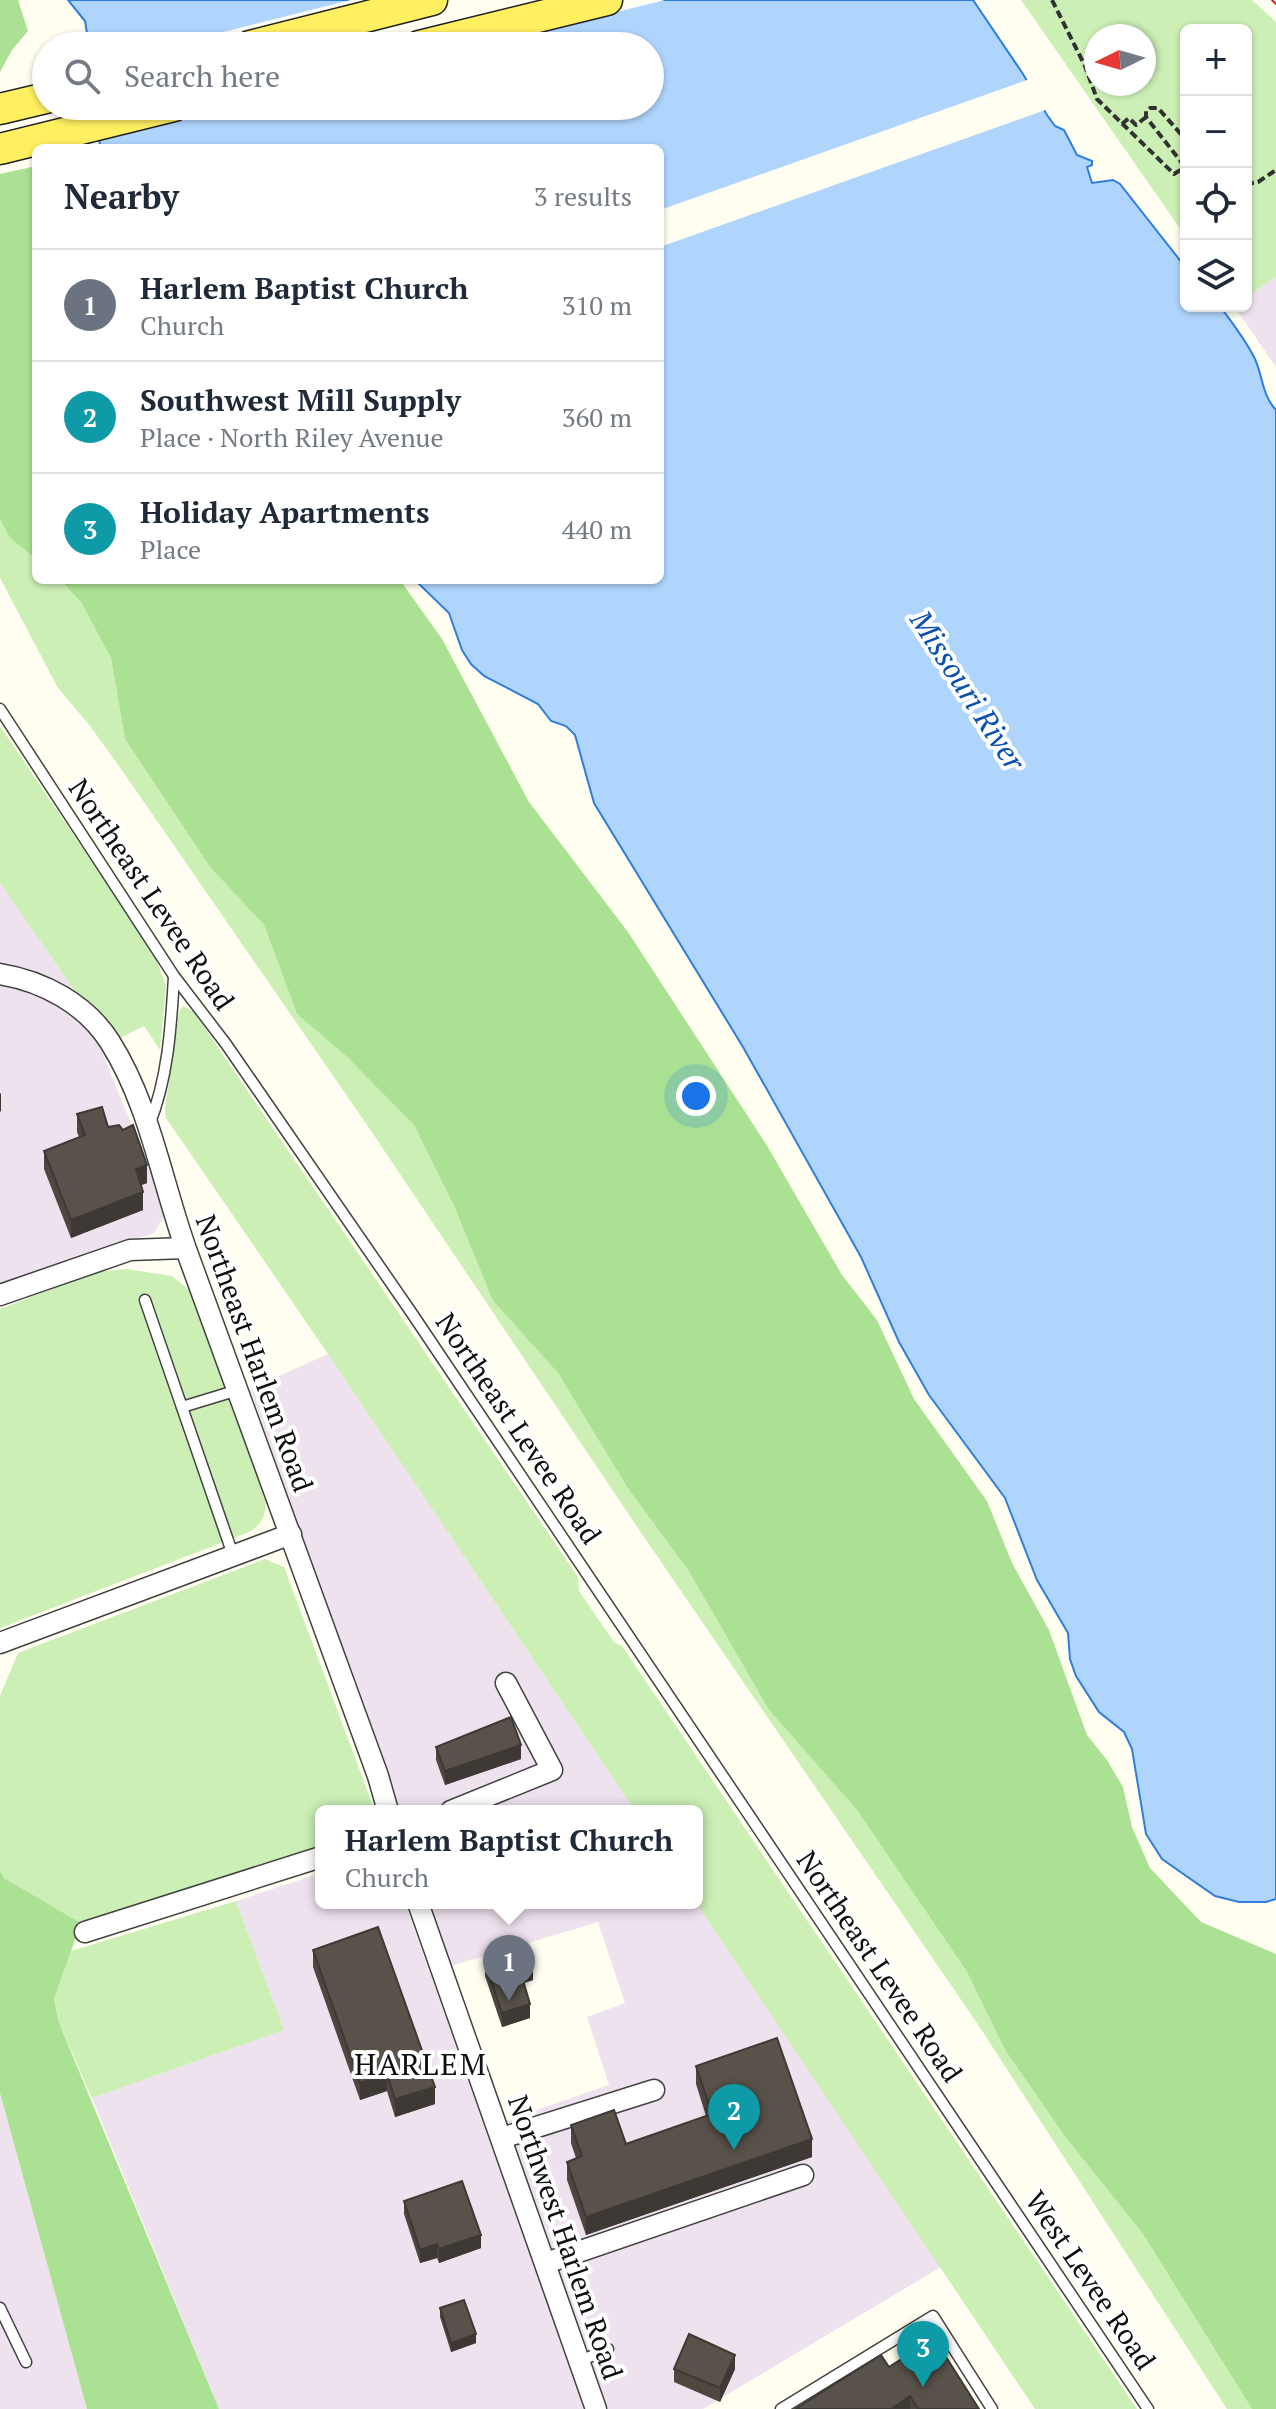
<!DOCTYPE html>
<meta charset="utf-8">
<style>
:root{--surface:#fff;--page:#f2f2f3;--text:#1f2937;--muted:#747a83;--line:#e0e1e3;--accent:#7c3aed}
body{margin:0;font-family:"PT Serif",serif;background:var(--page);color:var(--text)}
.controls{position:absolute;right:24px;top:24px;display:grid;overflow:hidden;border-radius:12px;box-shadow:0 2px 6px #0004}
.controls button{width:72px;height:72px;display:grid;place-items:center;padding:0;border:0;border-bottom:2px solid var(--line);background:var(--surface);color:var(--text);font:40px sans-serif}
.compass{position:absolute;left:1084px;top:24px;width:72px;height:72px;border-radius:50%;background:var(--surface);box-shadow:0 2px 6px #0004;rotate:265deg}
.you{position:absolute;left:696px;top:1096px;width:28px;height:28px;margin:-20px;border:6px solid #fff;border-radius:50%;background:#1a73e8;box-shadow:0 0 0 12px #1a73e833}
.badge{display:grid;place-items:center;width:52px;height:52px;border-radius:50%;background:var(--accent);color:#fff;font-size:26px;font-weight:700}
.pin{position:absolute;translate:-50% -66px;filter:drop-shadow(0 2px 4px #0008)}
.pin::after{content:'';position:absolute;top:42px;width:28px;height:24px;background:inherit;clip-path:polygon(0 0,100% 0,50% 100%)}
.popup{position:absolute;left:315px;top:1805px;width:388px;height:104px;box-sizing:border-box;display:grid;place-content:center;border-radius:12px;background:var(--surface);filter:drop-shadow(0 2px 6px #0005);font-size:26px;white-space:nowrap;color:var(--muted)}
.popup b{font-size:30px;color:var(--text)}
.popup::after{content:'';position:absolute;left:50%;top:100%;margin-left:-16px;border:16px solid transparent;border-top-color:var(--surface)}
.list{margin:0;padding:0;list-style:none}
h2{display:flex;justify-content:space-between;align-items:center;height:104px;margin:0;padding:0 32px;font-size:34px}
h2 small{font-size:26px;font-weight:400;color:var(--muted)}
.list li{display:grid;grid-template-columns:52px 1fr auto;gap:24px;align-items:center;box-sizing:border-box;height:112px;padding:0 32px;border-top:2px solid var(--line)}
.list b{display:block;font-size:30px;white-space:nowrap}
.list p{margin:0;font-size:26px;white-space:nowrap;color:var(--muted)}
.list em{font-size:26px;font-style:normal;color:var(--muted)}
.icon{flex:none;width:44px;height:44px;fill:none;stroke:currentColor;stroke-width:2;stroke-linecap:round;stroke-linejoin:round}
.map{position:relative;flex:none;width:1276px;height:2409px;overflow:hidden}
.search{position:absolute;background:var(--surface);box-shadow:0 2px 6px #0004;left:32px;top:32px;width:632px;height:88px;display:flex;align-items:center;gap:20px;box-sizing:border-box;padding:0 28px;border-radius:44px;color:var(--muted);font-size:30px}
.panel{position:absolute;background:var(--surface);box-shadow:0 2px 6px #0004;left:32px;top:144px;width:632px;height:440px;border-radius:12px}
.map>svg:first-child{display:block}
.industrial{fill:#eee2ee}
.green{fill:#cbefb5;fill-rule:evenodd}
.forest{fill:#abe192}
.water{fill:#afd5fd;stroke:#2d7edd;stroke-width:2}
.pier{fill:#fffef1}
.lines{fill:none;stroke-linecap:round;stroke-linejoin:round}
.lane-casing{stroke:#424242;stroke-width:13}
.street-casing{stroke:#424242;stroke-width:23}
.primary-casing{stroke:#202020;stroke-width:33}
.path{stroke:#313131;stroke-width:4;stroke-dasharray:8 4;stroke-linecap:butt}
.lane{stroke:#fff;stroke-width:10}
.street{stroke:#fff;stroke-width:20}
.primary{stroke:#ffef61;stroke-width:30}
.tram{stroke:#d02716;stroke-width:2}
.wall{fill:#4d4740}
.shaded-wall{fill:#3e3934}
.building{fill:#59524a;stroke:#3e3934;stroke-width:2}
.labels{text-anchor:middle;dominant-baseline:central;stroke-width:8;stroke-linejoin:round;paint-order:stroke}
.street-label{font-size:28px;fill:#0f0f0f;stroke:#fff}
.water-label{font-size:30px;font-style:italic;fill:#0950b0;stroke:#fff}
.neighbourhood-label{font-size:30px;letter-spacing:2px;fill:#0f0f0f;stroke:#fff}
</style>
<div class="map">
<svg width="1276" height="2409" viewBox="0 0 1276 2409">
<rect width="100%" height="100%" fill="#fffef1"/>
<!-- industrial -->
<g class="industrial">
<path d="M1276,277V367L1234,306H1246V297Z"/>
<path d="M0,883L79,997L164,1203V1216L154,1233L0,1286Z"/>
<path d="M328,1354L635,1811H397L250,1389Z"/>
<path d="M321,1873V1903H405L585,2409H219L92,2098L284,2030L236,1901Z"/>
<path d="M428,1903H696L941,2267L703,2409H608L504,2121L609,2085L587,2017L625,2003L598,1922L451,1966Z"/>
<path d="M0,2093L87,2409H0Z"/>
</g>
<!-- green -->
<g class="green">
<path d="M1021,0H1252L1276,22V277L1246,297V30H1186V237ZM1096,36H1144V84H1096Z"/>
<path d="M0,519L10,538L36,559V580H60L81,602L111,658L125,739L210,867L264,925L297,1014L347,1057L414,1125L454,1206L493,1301L558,1373L627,1487L688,1570L769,1710L857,1810L967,1972L1005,2050L1066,2138L1143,2234L1252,2409H1227L977,2023L644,1537L365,1122L119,766L90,726L58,688L0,578Z"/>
<path d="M0,726L155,956L166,986L160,1050L144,1026L116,1040L79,997L0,883Z"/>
<path d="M183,1006L194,1012L578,1577L579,1591L614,1642L622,1646L1137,2409H1035L696,1903L697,1811H635L328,1354L166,1118L165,1109L179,1012Z"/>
<path d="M126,1269L172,1276L190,1291L266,1502C265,1519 261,1525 247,1533L0,1628V1309L96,1272Z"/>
<path d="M265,1559L284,1567L375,1811H321V1846L81,1923L4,1878L0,1870V1696L18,1653Z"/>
<path d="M236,1901L284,2030L92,2098L59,2023L54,1999L71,1951Z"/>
</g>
<!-- forest -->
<g class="forest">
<path d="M0,0H18L28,31L12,50L0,72Z"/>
<path d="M36,166V559L10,538L0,519V174Z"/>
<path d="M60,580H400L442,639L529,802L628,932L766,1144L842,1275L877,1320L914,1399L987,1501L1012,1563L1049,1630L1087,1735L1107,1760L1123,1787L1132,1827L1150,1868L1201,1922L1276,1954V2409H1252L1143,2234L1066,2138L1005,2050L967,1972L857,1810L769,1710L688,1570L627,1487L558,1373L493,1301L454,1206L414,1125L347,1057L297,1014L264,925L210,867L125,739L111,658L81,602Z"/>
<path d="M0,1870L4,1878L81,1923L54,1999L59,2023L219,2409H87L0,2093Z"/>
</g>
<!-- water -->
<path class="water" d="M68,0H973L1023,74L1047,115L1055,126L1064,130L1077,155L1092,161V165L1087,167L1092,183L1113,180L1120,184L1186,268V306H1220C1232,323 1246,340 1255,359C1263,377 1262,395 1276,410V1899L1266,1902H1239L1215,1896L1162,1859L1146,1834L1132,1749L1124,1732L1099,1712L1076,1676L1070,1659L1068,1633L1037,1580L1005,1498L929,1395L899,1342L861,1257L743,1047L594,803L575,735L566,726L551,721L538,704L484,676L471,664L462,650L449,613L415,580H660V148H101L90,106H650V46H89L85,21Z"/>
<!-- pier -->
<g class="pier">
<path d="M351,0H665L480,46H167Z"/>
<path d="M1030,79L1048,109L660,247V210Z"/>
<path d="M86,106H240L95,142Z"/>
</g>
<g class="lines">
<defs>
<g id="lane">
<path d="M0,709L174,976L226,1044L411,1312L1148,2409"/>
<path d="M149,1125C168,1079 171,1027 174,977"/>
<path d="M145,1300L233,1555"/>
<path d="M182,1407L238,1390"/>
<path d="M0,2308L26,2362"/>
<path d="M580,2361L608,2349"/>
<path d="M781,2409L933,2316L992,2409"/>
</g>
<g id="street">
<path d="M0,974C43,981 86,1004 110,1042C150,1105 162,1183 187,1252C250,1427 315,1601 378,1776L388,1811"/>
<path d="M0,1295L130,1250L185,1248"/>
<path d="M0,1643L291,1534"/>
<path d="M451,1811L552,1770L506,1683"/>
<path d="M418,1903L596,2409"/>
<path d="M85,1932L321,1857"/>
<path d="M502,2138L654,2090"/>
<path d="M546,2263L803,2175"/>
</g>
<g id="primary">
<path d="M250,46L432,0"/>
<path d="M419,46L607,0"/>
<path d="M0,109L46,98"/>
<path d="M0,149L174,106"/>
</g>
</defs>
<!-- lane casing -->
<use href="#lane" class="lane-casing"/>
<!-- street casing -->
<use href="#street" class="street-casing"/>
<!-- primary casing -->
<use href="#primary" class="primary-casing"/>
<!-- path -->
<g class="path">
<path d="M1052,0L1085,66L1097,99L1174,174L1182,169V163L1146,117V111L1150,108H1158L1186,140"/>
<path d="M189,46L229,36"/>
<path d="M1122,124L1129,118L1136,125L1146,117"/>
<path d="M1246,184L1258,182L1276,170"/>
</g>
<!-- lane -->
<use href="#lane" class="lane"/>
<!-- street -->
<use href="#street" class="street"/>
<!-- primary -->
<use href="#primary" class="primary"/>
<!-- tram -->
<path class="tram" d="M1272,0L1276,4"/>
</g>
<!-- wall -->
<g class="wall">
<path d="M77,1114L108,1127L147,1183L141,1185L143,1210L71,1238L44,1169V1151L79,1137L77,1132Z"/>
<path d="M436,1747L521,1759L445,1785L436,1760Z"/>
<path d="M313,1950L435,2104L395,2117L387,2091L360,2100L313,1967Z"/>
<path d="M485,1962L533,1980L524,1983L530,2018L502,2027L485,1976Z"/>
<path d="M696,2066L812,2157L586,2235L567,2180V2162L576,2158L571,2143V2125L626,2144L706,2116L696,2084Z"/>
<path d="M404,2201L481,2248L439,2263L437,2258L420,2263L404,2214Z"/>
<path d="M440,2308L476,2343L451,2352L440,2317Z"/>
<path d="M889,2367L979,2409H795Z"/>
<path d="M674,2369H735L720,2402L674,2382Z"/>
</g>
<!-- shaded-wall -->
<g class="shaded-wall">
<path d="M1,1093V1111L0,1112V1094Z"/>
<path d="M147,1165V1183L136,1187V1169Z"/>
<path d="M143,1192V1210L71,1238V1220Z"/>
<path d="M521,1745V1759L445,1785V1771Z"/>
<path d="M533,1966V1980L520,1984V1970Z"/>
<path d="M530,2004V2018L502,2027V2013Z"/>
<path d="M387,2074V2091L360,2100V2083Z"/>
<path d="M435,2087V2104L395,2117V2099Z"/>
<path d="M812,2139V2157L586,2235V2217Z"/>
<path d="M481,2235V2248L439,2263V2249Z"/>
<path d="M437,2244V2258L420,2263V2250Z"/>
<path d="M476,2334V2343L451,2352V2343Z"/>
<path d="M735,2355V2369L720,2402V2388Z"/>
<path d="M910,2396V2409H891Z"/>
</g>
<!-- building -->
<g class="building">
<path d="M102,1107L108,1127L119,1125L123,1130L133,1125L147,1165L136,1169L143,1192L71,1220L44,1151L85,1135L77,1114Z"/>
<path d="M511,1717L521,1745L445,1771L436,1747Z"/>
<path d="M378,1927L435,2087L395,2099L387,2074L360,2083L313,1950Z"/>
<path d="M528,1949L533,1966L520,1970L530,2004L502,2013L485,1962Z"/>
<path d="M777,2038L812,2139L586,2217L567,2162L582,2156L571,2125L614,2110L626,2144L712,2114L696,2066Z"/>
<path d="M462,2181L481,2235L439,2249L437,2244L420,2250L404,2201Z"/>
<path d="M464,2300L476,2334L451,2343L440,2308Z"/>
<path d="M689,2334L735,2355L720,2388L674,2369Z"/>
<path d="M934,2338L979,2409H918L910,2396L891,2409H795L881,2355L889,2367Z"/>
</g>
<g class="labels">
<!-- street labels -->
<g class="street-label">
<text transform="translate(152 894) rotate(56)">Northeast Levee Road</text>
<text transform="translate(255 1353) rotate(70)">Northeast Harlem Road</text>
<text transform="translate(519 1428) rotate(56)">Northeast Levee Road</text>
<text transform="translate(880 1966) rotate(56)">Northeast Levee Road</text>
<text transform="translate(566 2237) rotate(71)">Northwest Harlem Road</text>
<text transform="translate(1091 2280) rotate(56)">West Levee Road</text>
</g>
<!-- water labels -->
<g class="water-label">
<text transform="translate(968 690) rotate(57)">Missouri River</text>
</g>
<!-- neighbourhood labels -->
<g class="neighbourhood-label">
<text x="421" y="2064">HARLEM</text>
</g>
</g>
</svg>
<div class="controls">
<button>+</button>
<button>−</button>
<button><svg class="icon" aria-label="locate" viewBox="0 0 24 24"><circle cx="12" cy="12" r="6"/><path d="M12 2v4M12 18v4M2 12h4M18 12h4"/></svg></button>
<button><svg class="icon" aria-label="layers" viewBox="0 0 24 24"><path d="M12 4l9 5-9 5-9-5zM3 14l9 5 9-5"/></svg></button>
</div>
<svg class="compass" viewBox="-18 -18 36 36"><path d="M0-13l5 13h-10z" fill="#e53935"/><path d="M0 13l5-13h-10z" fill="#747a83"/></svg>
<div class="you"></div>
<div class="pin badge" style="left:509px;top:2001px;background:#6b7280">1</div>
<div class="popup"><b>Harlem Baptist Church</b>Church</div>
<div class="pin badge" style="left:734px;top:2150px;background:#0f9aa8">2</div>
<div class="pin badge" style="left:923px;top:2387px;background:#0f9aa8">3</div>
<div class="search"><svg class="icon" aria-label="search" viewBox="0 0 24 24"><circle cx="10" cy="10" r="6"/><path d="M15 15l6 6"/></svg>Search here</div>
<section class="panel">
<h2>Nearby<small>3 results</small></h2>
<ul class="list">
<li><span class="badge" style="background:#6b7280">1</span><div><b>Harlem Baptist Church</b><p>Church</p></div><em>310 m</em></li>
<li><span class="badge" style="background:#0f9aa8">2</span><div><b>Southwest Mill Supply</b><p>Place · North Riley Avenue</p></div><em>360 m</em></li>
<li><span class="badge" style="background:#0f9aa8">3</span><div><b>Holiday Apartments</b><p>Place</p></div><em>440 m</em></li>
</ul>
</section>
</div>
